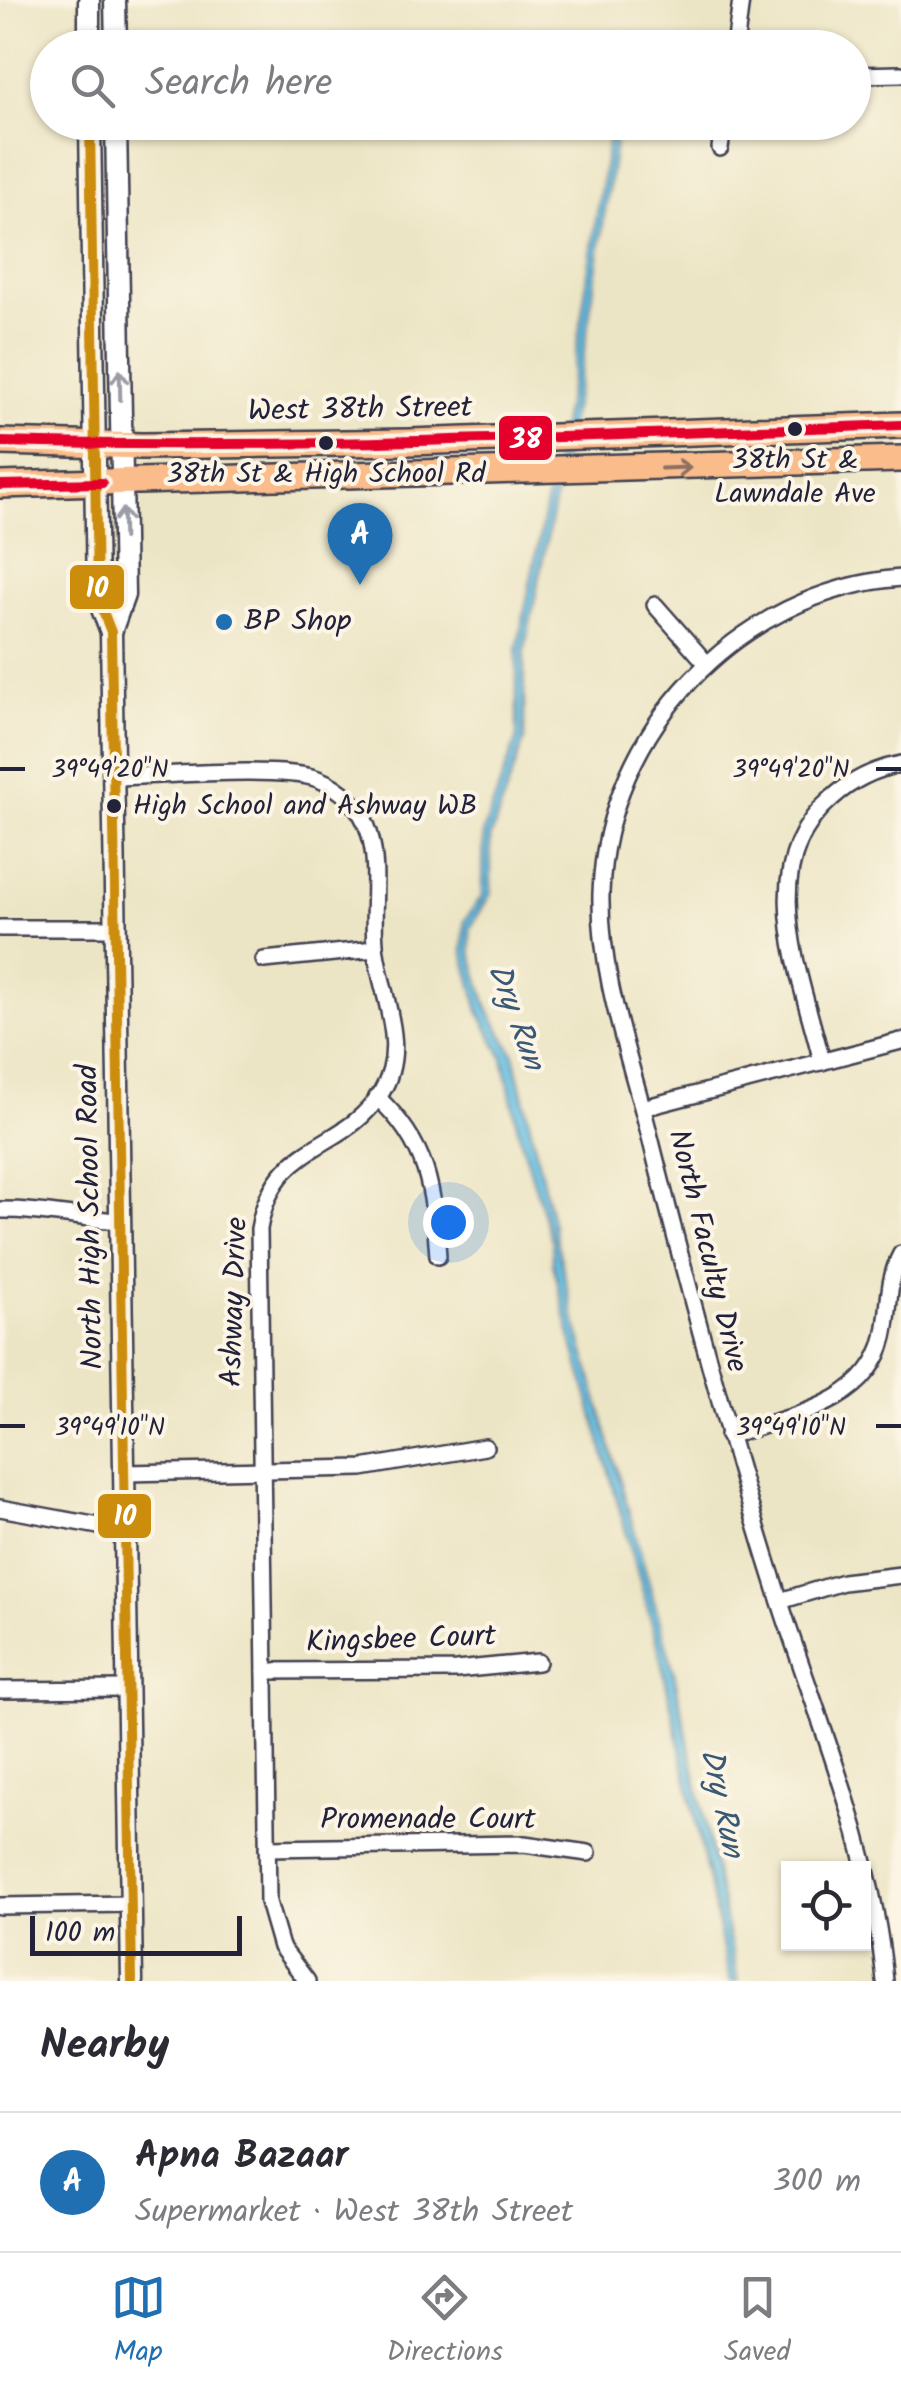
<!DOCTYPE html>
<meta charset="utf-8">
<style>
:root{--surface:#fff;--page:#f2f2f3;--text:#2b2b33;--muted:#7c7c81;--line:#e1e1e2;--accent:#1f6fb2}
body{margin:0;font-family:Kalam,sans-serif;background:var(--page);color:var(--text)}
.controls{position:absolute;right:30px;bottom:30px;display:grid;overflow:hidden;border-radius:0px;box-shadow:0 2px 8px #0004}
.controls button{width:90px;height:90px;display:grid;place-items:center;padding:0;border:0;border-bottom:2px solid var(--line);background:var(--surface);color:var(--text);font:50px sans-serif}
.scale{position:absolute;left:30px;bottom:25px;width:212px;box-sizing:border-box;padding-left:10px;border:5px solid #22223b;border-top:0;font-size:28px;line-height:35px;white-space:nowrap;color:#22223b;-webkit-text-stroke:8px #fcf5e5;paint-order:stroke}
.you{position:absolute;left:448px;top:1222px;width:35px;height:35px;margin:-25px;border:8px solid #fff;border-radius:50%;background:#1a73e8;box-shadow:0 0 0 15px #1a73e833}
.badge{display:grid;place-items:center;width:65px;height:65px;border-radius:50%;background:var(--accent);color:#fff;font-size:32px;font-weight:700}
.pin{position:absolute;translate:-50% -82px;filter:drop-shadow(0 2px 5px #0008)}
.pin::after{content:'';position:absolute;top:52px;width:35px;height:30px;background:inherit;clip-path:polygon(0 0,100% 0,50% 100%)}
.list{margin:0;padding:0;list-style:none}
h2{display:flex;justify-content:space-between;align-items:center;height:130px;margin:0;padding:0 40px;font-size:42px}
h2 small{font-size:32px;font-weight:400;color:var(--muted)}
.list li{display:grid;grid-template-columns:65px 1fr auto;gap:30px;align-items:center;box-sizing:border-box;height:140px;padding:0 40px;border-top:2px solid var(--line)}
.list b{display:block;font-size:38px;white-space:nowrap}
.list p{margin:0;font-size:32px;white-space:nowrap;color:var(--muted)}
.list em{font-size:32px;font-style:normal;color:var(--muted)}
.icon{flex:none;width:55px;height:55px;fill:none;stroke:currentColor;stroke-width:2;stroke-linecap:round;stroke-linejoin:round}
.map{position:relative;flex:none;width:901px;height:1981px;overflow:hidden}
.search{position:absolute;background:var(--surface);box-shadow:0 2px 8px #0004;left:30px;right:30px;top:30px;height:110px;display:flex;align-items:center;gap:25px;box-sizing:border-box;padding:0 35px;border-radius:55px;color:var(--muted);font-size:38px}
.sheet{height:270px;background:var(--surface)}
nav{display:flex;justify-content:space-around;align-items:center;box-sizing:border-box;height:140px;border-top:2px solid var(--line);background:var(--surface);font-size:28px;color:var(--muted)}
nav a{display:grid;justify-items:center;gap:5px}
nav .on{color:var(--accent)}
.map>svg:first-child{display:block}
.water{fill:#65bfe2;stroke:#44708e;stroke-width:2.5}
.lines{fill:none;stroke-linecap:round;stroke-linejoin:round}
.minor-casing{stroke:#403f50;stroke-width:20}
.tertiary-casing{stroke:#403f50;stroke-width:25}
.primary-casing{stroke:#403f50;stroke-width:30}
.minor{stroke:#fff;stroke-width:15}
.tertiary{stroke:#fff;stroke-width:20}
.primary{stroke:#f9bc8a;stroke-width:25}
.bus-1-casing{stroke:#fcf5e5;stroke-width:18}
.bus-2-casing{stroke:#fcf5e5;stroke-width:18}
.bus-1{stroke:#cc8c0c;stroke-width:10}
.bus-2{stroke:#e4002b;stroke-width:10}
.oneway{stroke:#9c9ca7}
.oneway2{stroke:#8e6f62}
.ticks{fill:none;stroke:#22223b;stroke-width:4}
.bus-dot{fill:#22223b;stroke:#fcf5e5;stroke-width:4}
.poi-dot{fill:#1f6fb2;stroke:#fcf5e5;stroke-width:4}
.labels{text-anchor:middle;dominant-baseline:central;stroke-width:8;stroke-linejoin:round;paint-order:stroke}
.bus-label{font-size:28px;fill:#22223b;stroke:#fcf5e5}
.street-label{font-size:30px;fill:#22223b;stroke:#fcf5e5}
.poi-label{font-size:30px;fill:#22223b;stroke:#fcf5e5;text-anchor:start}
.water-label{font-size:32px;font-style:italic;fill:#395975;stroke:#fcf5e5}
.ticks-label{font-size:25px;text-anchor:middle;fill:#22223b;stroke:#fcf5e5;stroke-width:8;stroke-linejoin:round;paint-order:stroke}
.line-badge{stroke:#fcf5e5;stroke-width:4}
.badge-label{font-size:28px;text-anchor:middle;font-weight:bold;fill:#fff}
</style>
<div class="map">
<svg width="901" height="1981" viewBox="0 0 901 1981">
<rect width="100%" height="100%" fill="#fcf5e5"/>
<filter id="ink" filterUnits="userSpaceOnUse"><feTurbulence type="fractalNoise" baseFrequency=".01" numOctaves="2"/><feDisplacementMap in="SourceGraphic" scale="20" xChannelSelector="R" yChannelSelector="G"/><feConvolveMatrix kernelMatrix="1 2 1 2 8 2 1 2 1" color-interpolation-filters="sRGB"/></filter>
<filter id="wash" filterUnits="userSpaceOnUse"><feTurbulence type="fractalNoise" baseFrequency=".0048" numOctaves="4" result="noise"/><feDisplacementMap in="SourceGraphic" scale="40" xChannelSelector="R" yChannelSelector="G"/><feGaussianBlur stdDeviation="2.25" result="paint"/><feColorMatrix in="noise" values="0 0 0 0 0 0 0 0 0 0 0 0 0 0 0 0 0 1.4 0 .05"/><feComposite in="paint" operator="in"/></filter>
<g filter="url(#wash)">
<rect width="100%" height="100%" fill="#ece5c5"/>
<!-- water -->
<path class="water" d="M611,123H618L582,363L524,652V740L490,838L491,893L470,928V950L488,1009L514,1055L572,1310L673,1669L738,1981H730L658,1644L572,1340L553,1263L552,1241L518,1129L503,1057L480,1014L463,951L465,921L483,895L484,831L517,738V650L575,361Z"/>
</g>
<g filter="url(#ink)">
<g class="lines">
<defs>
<g id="minor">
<path d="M735,48L741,0"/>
<path d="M854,75L901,74"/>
<path d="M720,148L724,122"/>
<path d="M655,605L707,664"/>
<path d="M114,777C159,776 282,765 318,779C342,788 362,808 369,832C381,870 370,914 376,953C383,1000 409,1048 381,1093C343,1153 274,1139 259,1229L268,1902L281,1947L307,1981"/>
<path d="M0,928H117"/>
<path d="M264,960L375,949"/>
<path d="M822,1062C802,977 752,866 832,798C852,780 875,769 901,764"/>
<path d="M377,1097C429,1145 433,1189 438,1256"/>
<path d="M643,1108L901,1041"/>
<path d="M0,1210C42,1209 80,1219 121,1221"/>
<path d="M728,1436C786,1417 868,1406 884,1337C891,1307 886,1282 901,1254"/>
<path d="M125,1473L362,1468L485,1447"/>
<path d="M0,1508L126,1531"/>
<path d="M780,1601L843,1582L901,1575"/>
<path d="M265,1671L456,1670L538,1662"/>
<path d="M0,1690L128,1689"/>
<path d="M267,1848L524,1844L588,1853"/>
<path d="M0,1906L131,1904"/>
<path d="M885,1981C873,1849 820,1727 780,1602C731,1448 689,1293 650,1137C630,1057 599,975 601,893C606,730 739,591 901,578"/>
</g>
<g id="tertiary">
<path d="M89,0V48"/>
<path d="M115,0L116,48"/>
<path d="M90,122L97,596L111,632"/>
<path d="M116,122L124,595L111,632L132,1981"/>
</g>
<g id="primary">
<path d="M0,442L143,446L409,442L901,425"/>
<path d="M0,485L901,459"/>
</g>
</defs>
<!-- minor casing -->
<use href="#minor" class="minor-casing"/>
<!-- tertiary casing -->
<use href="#tertiary" class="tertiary-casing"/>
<!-- primary casing -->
<use href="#primary" class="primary-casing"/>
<!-- minor -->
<use href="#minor" class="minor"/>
<!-- tertiary -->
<use href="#tertiary" class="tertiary"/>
<!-- primary -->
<use href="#primary" class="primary"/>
<defs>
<path id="bus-1" d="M90,122L97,596L111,632L132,1981"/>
<g id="bus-2">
<path d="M0,442C300,450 601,435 901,425"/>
<path d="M0,485L102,483"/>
</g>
</defs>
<!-- bus-1 casing -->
<use href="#bus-1" class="bus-1-casing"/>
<!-- bus-2 casing -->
<use href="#bus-2" class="bus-2-casing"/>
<!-- bus-1 -->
<use href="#bus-1" class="bus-1"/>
<!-- bus-2 -->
<use href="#bus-2" class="bus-2"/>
</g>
<!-- one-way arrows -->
<defs><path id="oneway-shaft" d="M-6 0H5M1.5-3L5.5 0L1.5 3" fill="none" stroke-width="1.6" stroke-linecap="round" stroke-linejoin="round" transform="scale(2.5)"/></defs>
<g class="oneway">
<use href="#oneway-shaft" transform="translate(120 385) rotate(-91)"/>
<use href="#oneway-shaft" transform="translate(123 523) rotate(-91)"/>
</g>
<use class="oneway2" href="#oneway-shaft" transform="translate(676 468) rotate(-2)"/>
</g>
<!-- ticks -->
<path class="ticks" d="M0,769H25M876,769H901M0,1426H25M876,1426H901"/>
<!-- markers -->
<g class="bus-dot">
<circle cx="795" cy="429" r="9"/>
<circle cx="326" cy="443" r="9"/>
<circle cx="114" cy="806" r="9"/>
</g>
<circle class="poi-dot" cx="224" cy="622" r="10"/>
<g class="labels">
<!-- bus labels -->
<g class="bus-label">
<text x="795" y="460">38th St &amp;<tspan x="795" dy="34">Lawndale Ave</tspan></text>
<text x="326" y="474">38th St &amp; High School Rd</text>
<text x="133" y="806" text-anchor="start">High School and Ashway WB</text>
</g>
<!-- street labels -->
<g class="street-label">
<text transform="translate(360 410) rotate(-1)">West 38th Street</text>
<text transform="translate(91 1217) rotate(-91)">North High School Road</text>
<text transform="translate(707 1251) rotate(76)">North Faculty Drive</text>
<text transform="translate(235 1302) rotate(-88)">Ashway Drive</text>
<text transform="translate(401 1640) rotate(-2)">Kingsbee Court</text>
<text x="428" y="1820">Promenade Court</text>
</g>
<!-- poi labels -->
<g class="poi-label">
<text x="244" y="622">BP Shop</text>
</g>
<!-- water labels -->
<g class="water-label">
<text transform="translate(515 1017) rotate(70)">Dry Run</text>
<text transform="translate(721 1803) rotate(78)">Dry Run</text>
</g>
</g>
<g class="ticks-label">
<text x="110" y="777">39°49'20"N</text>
<text x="791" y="777">39°49'20"N</text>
<text x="110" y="1435">39°49'10"N</text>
<text x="791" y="1435">39°49'10"N</text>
</g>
<g class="line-badge">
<rect x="497" y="414" width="57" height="48" rx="10" fill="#e4002b"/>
<rect x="68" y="563" width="58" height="48" rx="10" fill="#cc8c0c"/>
<rect x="96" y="1492" width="57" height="48" rx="10" fill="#cc8c0c"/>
</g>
<g class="badge-label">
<text x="526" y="448">38</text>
<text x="97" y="597">10</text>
<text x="125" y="1525">10</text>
</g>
</svg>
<div class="controls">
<button><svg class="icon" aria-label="locate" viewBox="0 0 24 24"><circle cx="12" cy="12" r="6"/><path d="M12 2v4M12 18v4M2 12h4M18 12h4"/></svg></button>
</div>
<div class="scale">100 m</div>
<div class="you"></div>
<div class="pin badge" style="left:360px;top:585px">A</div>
<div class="search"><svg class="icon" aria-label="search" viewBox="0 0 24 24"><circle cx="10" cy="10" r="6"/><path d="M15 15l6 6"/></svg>Search here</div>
</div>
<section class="sheet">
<h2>Nearby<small></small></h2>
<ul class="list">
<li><span class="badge">A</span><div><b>Apna Bazaar</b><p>Supermarket · West 38th Street</p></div><em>300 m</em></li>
</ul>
</section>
<nav>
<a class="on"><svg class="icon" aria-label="map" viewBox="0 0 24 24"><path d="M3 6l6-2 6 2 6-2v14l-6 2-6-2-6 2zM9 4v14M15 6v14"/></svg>Map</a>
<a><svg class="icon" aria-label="directions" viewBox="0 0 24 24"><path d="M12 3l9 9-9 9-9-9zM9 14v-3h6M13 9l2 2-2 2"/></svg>Directions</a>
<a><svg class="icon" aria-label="saved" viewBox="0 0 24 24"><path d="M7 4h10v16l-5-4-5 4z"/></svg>Saved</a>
</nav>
